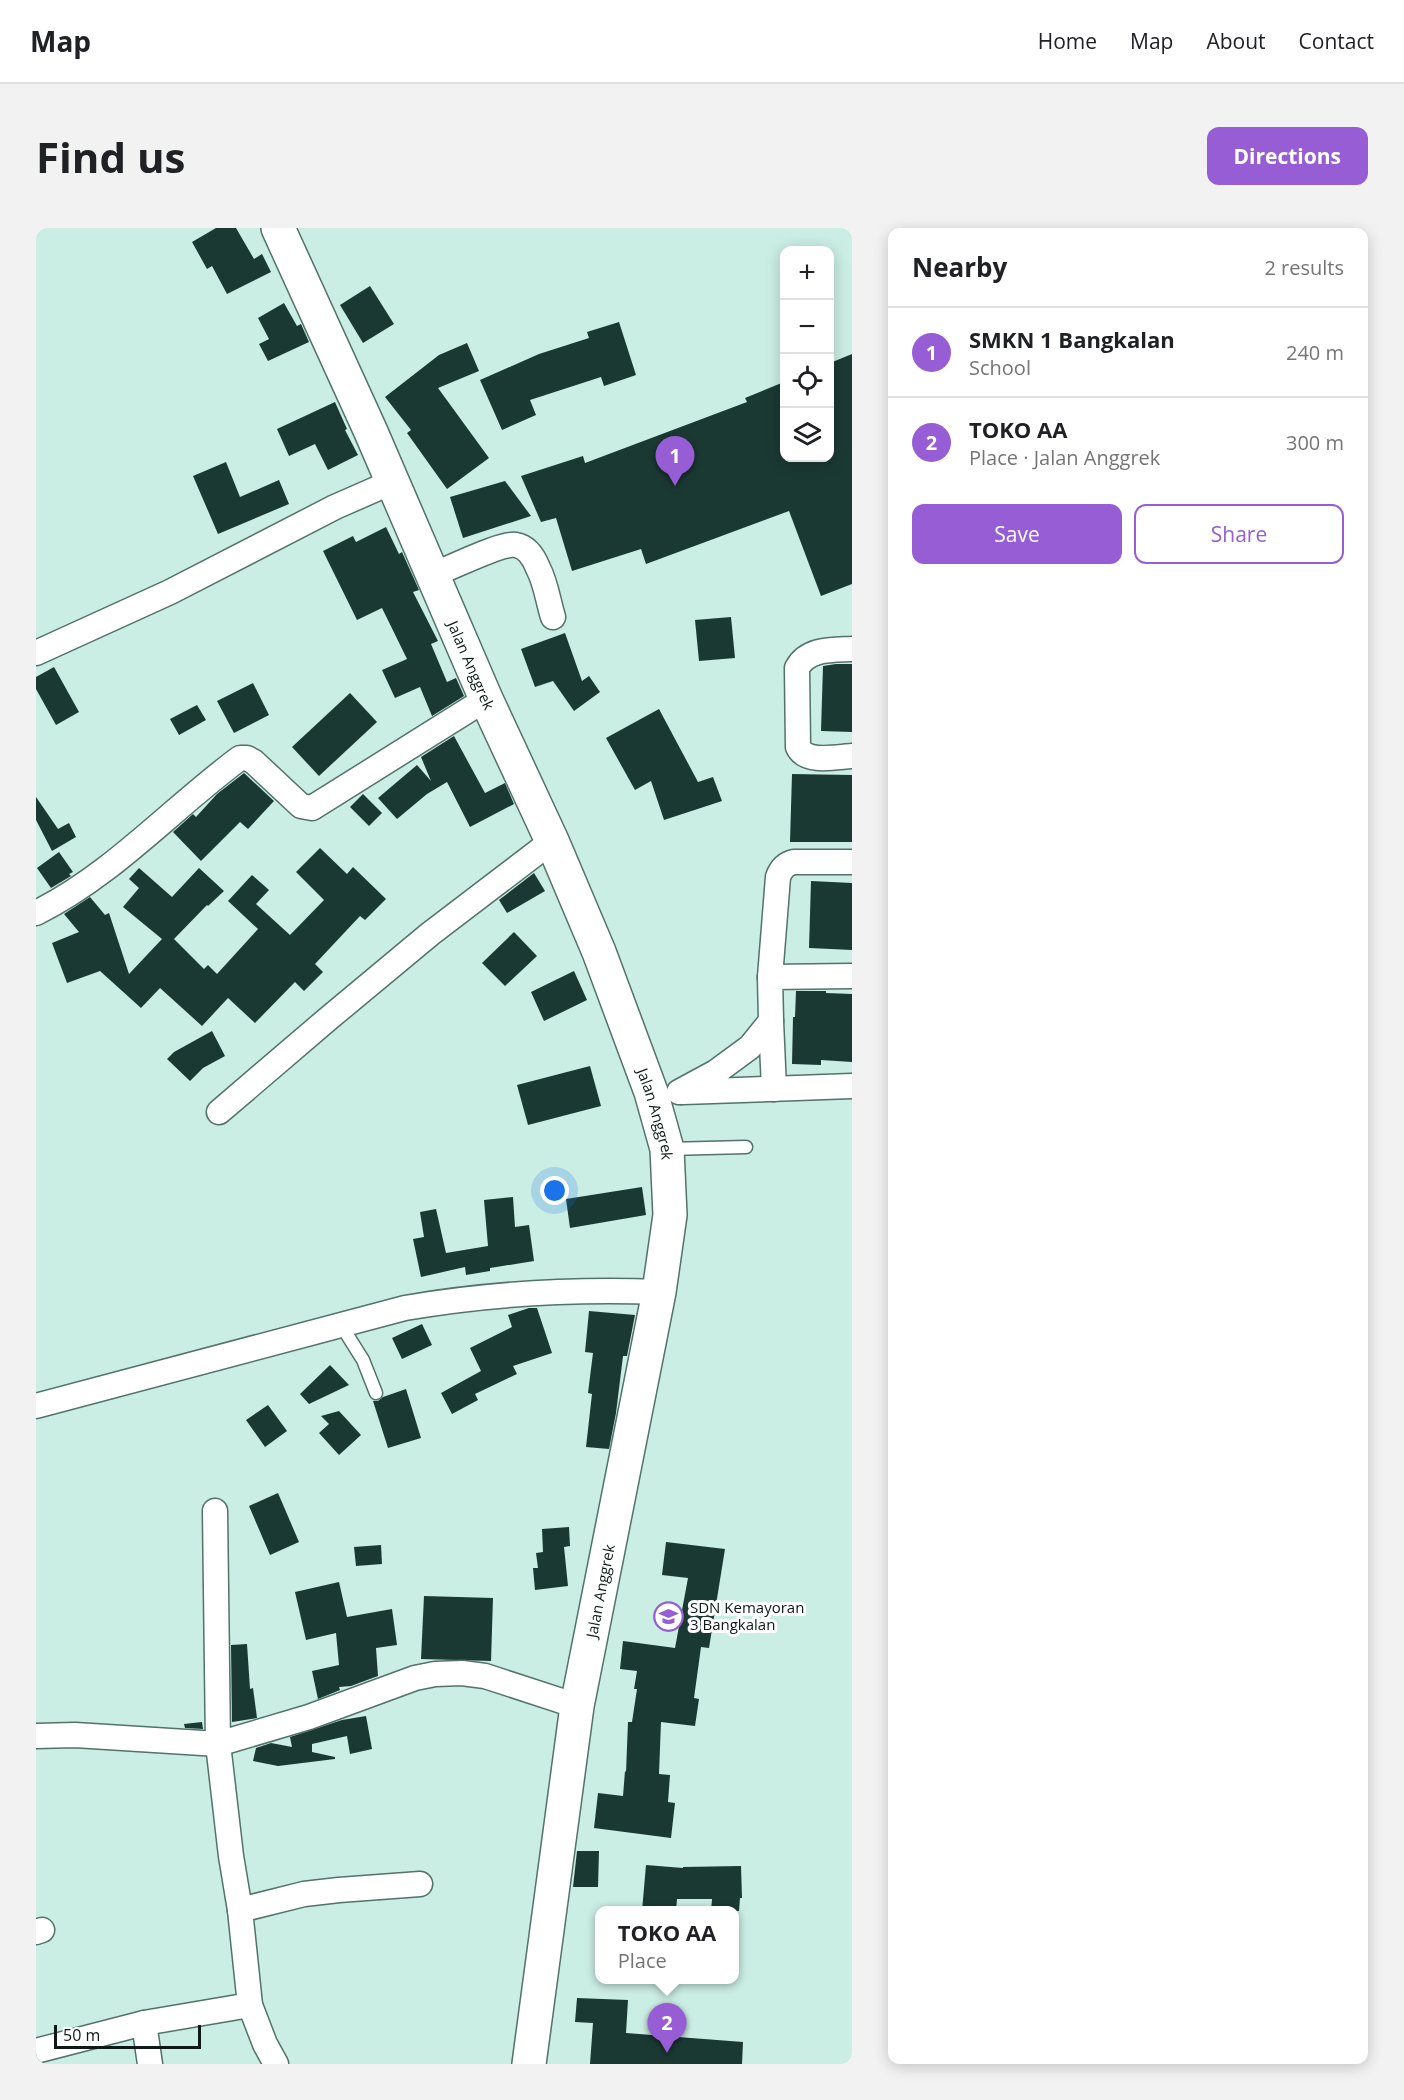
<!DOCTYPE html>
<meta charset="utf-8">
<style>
:root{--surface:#fff;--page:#f2f2f2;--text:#202124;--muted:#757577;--line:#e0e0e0;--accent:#965dd5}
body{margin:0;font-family:"Open Sans",sans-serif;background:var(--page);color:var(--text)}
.controls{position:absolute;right:18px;top:18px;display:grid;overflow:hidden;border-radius:12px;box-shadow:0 3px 15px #0003}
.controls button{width:54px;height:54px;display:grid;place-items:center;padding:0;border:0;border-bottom:2px solid var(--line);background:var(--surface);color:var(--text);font:30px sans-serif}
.scale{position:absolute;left:18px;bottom:15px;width:147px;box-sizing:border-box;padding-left:6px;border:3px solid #0c1916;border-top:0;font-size:16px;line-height:21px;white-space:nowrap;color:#0c1916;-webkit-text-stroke:4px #fff;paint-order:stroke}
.you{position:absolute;left:519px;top:963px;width:21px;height:21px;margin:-15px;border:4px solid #fff;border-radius:50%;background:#1a73e8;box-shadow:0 0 0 9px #1a73e833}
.badge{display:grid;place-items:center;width:39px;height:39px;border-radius:50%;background:var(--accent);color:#fff;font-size:20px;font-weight:700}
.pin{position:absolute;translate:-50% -50px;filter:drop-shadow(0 2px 3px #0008)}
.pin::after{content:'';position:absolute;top:32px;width:21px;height:18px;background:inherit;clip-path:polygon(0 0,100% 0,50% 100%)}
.popup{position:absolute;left:559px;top:1678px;width:144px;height:78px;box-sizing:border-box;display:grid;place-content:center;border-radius:12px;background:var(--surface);filter:drop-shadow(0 2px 4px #0005);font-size:20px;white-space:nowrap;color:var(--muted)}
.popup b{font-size:22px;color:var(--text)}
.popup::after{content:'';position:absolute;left:50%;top:100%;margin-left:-12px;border:12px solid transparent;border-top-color:var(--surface)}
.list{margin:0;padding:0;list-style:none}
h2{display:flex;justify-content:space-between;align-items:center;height:78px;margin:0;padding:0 24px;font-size:26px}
h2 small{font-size:20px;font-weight:400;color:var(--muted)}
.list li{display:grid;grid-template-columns:39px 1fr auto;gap:18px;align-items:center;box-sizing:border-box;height:90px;padding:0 24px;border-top:2px solid var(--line)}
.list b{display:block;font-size:22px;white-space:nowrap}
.list p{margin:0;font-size:20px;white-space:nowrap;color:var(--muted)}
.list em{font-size:20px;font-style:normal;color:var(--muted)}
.actions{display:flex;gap:12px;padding:18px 24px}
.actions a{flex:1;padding:14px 0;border:2px solid var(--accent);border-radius:12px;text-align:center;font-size:21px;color:var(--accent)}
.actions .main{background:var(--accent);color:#fff}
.icon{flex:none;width:33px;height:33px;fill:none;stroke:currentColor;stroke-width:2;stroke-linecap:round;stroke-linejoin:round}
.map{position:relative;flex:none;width:816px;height:1836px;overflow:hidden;border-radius:12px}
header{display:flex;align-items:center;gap:36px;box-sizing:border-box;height:84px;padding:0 30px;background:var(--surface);border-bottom:2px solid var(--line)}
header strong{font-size:28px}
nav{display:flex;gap:33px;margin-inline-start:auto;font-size:21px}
.intro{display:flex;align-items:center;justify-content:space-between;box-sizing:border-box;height:144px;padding:0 36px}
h1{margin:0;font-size:42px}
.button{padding:15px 27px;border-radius:12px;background:var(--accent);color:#fff;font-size:21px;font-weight:700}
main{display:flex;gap:36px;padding:0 36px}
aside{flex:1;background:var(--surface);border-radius:12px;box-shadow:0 3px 15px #0003}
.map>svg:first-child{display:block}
.building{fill:#1b3933}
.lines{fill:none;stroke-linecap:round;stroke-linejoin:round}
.lane-casing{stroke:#52726a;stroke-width:15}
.street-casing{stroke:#52726a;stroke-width:27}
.secondary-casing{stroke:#52726a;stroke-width:36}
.lane{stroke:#fff;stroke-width:12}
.street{stroke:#fff;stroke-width:24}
.secondary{stroke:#fff;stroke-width:33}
.labels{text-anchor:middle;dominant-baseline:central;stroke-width:6;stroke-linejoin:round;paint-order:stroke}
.street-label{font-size:15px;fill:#0c1916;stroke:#fff}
.poi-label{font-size:15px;fill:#0c1916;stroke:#fff;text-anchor:start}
</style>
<header>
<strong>Map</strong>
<nav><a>Home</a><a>Map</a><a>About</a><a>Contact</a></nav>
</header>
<div class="intro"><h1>Find us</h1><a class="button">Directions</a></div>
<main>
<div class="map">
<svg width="816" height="1836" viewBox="0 0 816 1836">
<rect width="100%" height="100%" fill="#caede4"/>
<!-- building -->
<g class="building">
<path d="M180,0H200L218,31L226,26L235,44L191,66L176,38L171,41L156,14Z"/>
<path d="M334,58L358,96L327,115L304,77Z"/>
<path d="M248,75L261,98L265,96L273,114L232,133L223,116L233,111L222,90Z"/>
<path d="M583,94L600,147L568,158L565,149L494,172L500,187L466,202L444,152L503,126L553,110L551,104Z"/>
<path d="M431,115L443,143L402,160L453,230L411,261L371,205L375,202L349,169L403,127Z"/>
<path d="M816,126V356L785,368L753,283L610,336L605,321L536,343L520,290L505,294L485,248L547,228L549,235L711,174L709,170L748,154V230H794V135Z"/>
<path d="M299,174L311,201L309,202L322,227L292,242L279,216L253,228L241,201Z"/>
<path d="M190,234L204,269L243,252L253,276L182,306L157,248Z"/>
<path d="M469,253L495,288L427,310L414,269Z"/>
<path d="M350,299L363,326L366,324L383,362L377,364L402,413L395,416L411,454L420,450L428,468L396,488L384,459L359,470L346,442L371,431L346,380L321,392L287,323L317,308L320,314Z"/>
<path d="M695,389L699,430L663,433L659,392Z"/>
<path d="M529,405L546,453L553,448L564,464L538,483L517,453L499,459L485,421Z"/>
<path d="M800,436H816V504L785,503L787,438Z"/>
<path d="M18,439L43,484L20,497L0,461V449Z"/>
<path d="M217,455L233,487L198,505L181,473Z"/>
<path d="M314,465L341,494L283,548L256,519Z"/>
<path d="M161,477L170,492L143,507L134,491Z"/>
<path d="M623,481L662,554L677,549L686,573L628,592L615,553L599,562L570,510Z"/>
<path d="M418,508L449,565L469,555L478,576L434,599L411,554L391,566L361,591L342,570L381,537L395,553L385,529Z"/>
<path d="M208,545L238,573L212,601L204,594L165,633L137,604L157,586L160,589L181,566Z"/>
<path d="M756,546L816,547V614H754Z"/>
<path d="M327,566L346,585L333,598L314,579Z"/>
<path d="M0,569L22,601L33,595L40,609L16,623L0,592Z"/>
<path d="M284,620L311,646L317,639L350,671L329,692L324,688L279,736L287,744L268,763L259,754L219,795L192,770L166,798L124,760L105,780L64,743L31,755L16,715L43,704L28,686L54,669L69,687L73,685L93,746L126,711L87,679L103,660L93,651L103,640L136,669L163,640L188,663L172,678L171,677L138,711L168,741L172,737L181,746L222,701L192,673L216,647L233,662L220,676L254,707L288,672L260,644Z"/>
<path d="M23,624L37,644L33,646L35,648L15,660L1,640Z"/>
<path d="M498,645L509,663L471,685L463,672Z"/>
<path d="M775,653L816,655V722L773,720Z"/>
<path d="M478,704L501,728L469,758L446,735Z"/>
<path d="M538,743L551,772L508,793L495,764Z"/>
<path d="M760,763H790V765L816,766V834L785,832V837L756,836L757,789H759Z"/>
<path d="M176,803L189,828L167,840L154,853L131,831L138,824Z"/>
<path d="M554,838L565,878L492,897L481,857Z"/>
<path d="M606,959L610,987L534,1000L530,971Z"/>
<path d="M477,969L479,999L493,997L498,1033L454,1040V1043L430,1047L429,1039L385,1049L377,1011L388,1009L384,984L400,981L410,1025L452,1018L448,972Z"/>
<path d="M493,1080H501L516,1125L477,1138L481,1146L439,1166L442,1172L416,1186L405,1165L445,1143L434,1120L476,1099L472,1087Z"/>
<path d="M553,1083L599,1087L591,1128H587L580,1185L573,1221L550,1219L556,1166L552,1165L557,1125L549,1124Z"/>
<path d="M386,1096L396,1117L366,1131L356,1110Z"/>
<path d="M294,1137L313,1157L273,1176L264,1166Z"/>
<path d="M370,1161L385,1210L352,1220L337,1173H342L347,1169Z"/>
<path d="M232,1177L251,1203L229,1219L210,1192Z"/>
<path d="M303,1183L325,1207L303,1227L283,1205L293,1196L285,1188Z"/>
<path d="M242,1265L263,1314L234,1327L213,1278Z"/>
<path d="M533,1299L534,1318L528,1319L532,1358L499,1362L497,1340H502L500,1325L507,1324L506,1301Z"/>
<path d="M630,1314L689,1321L673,1420L665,1419L658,1470L663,1471L659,1498L625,1494L623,1546L634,1547L632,1574L639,1575L635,1610L558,1600L562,1565L587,1568L589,1543L590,1544L592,1494H596L601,1461H598L601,1443L584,1441L587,1413L639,1420L652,1350L626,1347Z"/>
<path d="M345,1317L346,1336L320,1338L318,1319Z"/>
<path d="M303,1354L311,1389L356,1381L361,1417L340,1420L342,1448L315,1458L303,1459L304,1462L282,1471L276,1443L303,1437L300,1405L270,1412L259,1364Z"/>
<path d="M388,1368L457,1370L455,1433L385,1431Z"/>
<path d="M211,1416L214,1461L217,1460L221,1490L196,1494L195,1417Z"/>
<path d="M330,1488L336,1521L314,1526L311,1508L276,1516V1524L299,1529V1531L242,1538L217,1533L220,1520L235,1515L256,1519L254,1509L306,1492Z"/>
<path d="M166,1494L167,1501L149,1500L148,1496Z"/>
<path d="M541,1623H563L562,1659H537Z"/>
<path d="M610,1637L647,1640V1639L705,1638L706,1670H704L703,1683H675L676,1671H641L640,1683H606Z"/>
<path d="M541,1770L592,1772L590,1805L707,1814L706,1836H554L557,1795L539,1794Z"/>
</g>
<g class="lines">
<defs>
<g id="lane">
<path d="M632,921L710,919"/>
<path d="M305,1097L327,1132L340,1165"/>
</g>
<g id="street">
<path d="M396,347C413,341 466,314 480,317C492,319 498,330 502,340C510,355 512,373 517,389"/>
<path d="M816,421C796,422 772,420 761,440L762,519C770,536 800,529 816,528"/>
<path d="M0,425L134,364L299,279L356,254"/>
<path d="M0,685C78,646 135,581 204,530H211L218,534L265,578L276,580L450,471"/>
<path d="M734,749L742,649C745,641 749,636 758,634H816"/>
<path d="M735,793L738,861"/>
<path d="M643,864L680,844L714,819L735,793L734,749L816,748"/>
<path d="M647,864L816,858"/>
<path d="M183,884L293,790L394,706L516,613"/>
<path d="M0,1178L369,1080C450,1066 540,1061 623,1064"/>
<path d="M179,1283L182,1516L195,1628L204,1682L214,1777L229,1816L240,1836"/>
<path d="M0,1508L39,1507L182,1516L273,1489L379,1450L399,1446L426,1445L449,1448L541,1478"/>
<path d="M204,1682L268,1666L303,1662L384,1656"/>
<path d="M0,1704L6,1702"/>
<path d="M108,1795L114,1836"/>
<path d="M0,1823L108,1795L214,1777"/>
</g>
<g id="secondary">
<path id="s1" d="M242,0L335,204L450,471L516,613L563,724L615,864L631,921L634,987L623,1064L541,1478L493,1836"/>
</g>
</defs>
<!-- lane casing -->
<use href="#lane" class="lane-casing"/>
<!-- street casing -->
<use href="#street" class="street-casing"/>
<!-- secondary casing -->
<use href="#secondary" class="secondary-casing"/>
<!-- lane -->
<use href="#lane" class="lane"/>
<!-- street -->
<use href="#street" class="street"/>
<!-- secondary -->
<use href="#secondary" class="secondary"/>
</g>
<!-- icons -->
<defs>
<symbol id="school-ring" viewBox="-11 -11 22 22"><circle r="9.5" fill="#fff" stroke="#965dd5" stroke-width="1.5"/><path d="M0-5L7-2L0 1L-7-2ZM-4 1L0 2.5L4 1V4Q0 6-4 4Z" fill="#965dd5"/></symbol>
</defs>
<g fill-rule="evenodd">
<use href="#school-ring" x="616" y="1372" width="33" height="33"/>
</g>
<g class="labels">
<!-- street labels -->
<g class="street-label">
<text stroke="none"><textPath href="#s1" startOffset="478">Jalan Anggrek</textPath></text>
<text stroke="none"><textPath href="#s1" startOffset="964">Jalan Anggrek</textPath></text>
<text transform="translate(564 1363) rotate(-79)">Jalan Anggrek</text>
</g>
<!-- poi labels -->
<g class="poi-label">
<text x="654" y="1379">SDN Kemayoran<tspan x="654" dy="17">3 Bangkalan</tspan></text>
</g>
</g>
</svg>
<div class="controls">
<button>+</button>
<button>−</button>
<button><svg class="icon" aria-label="locate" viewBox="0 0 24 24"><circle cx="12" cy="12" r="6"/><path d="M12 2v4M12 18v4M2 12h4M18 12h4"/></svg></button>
<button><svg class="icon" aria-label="layers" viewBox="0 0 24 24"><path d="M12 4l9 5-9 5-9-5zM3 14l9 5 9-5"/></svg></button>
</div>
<div class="scale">50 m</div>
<div class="you"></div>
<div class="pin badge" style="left:639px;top:258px">1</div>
<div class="pin badge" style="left:631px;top:1825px">2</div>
<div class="popup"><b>TOKO AA</b>Place</div>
</div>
<aside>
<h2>Nearby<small>2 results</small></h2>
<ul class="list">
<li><span class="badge">1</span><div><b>SMKN 1 Bangkalan</b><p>School</p></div><em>240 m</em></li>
<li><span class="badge">2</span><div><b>TOKO AA</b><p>Place · Jalan Anggrek</p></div><em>300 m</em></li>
</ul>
<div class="actions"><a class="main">Save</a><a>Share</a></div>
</aside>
</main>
